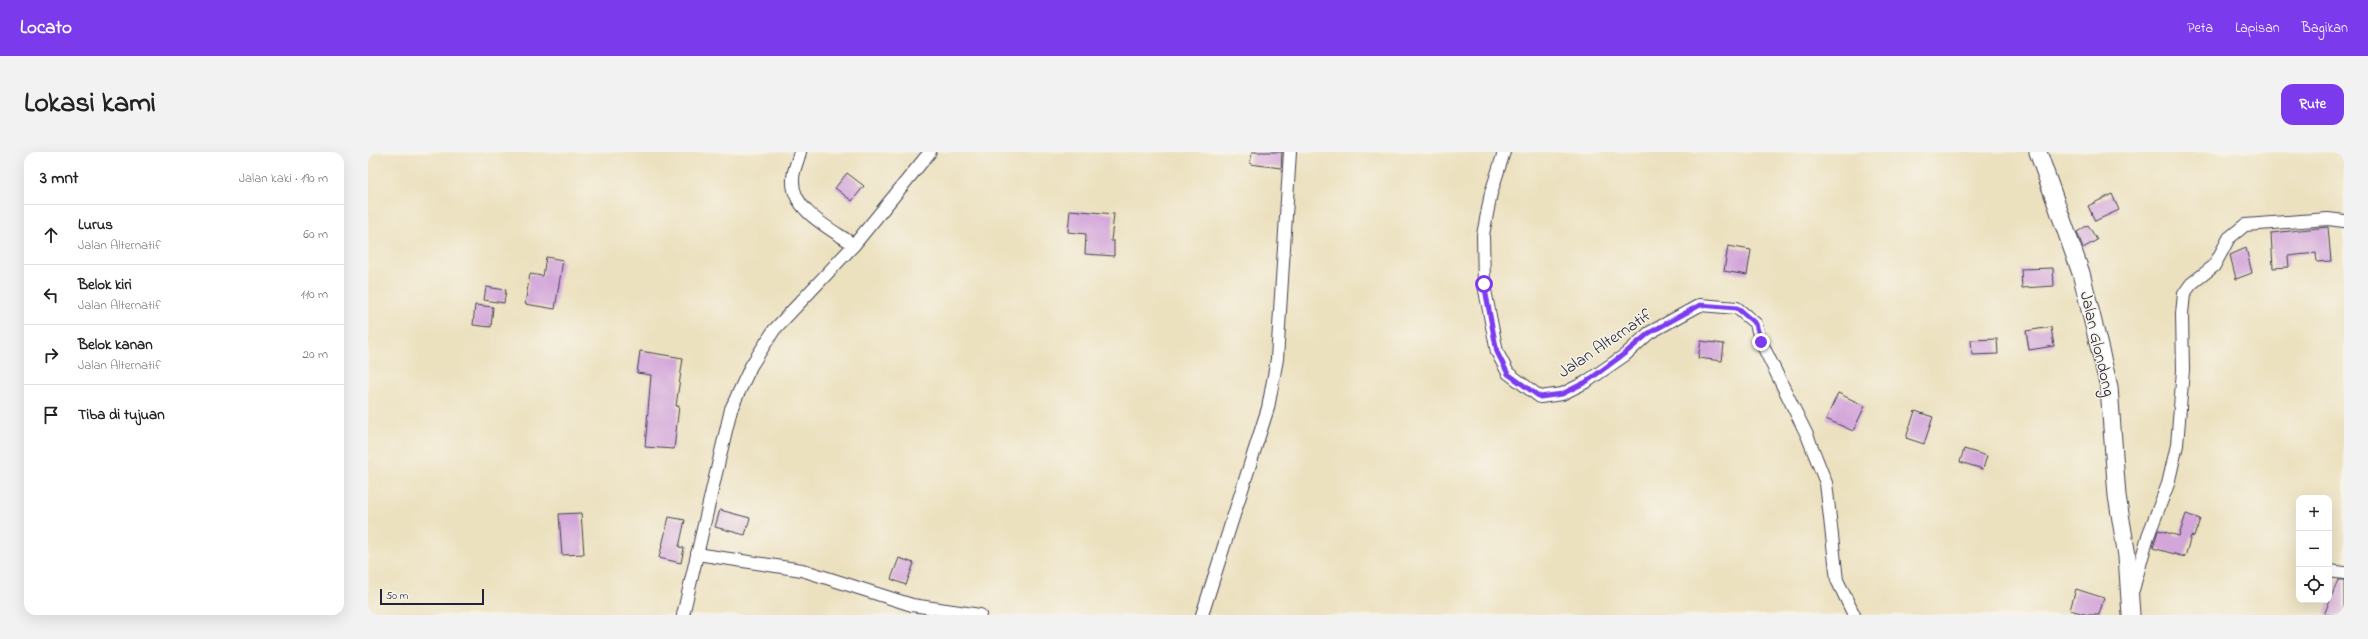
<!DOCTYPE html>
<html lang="id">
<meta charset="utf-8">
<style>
:root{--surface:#fff;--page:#f2f2f2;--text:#222;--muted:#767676;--line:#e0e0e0;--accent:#7c3aed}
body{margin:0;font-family:"Indie Flower",sans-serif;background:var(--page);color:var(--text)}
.controls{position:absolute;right:12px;bottom:12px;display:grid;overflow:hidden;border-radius:8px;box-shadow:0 4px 16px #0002}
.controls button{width:36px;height:36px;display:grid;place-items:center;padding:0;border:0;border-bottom:1px solid var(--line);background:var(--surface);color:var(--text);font:20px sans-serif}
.scale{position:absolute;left:12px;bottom:10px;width:104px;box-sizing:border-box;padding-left:4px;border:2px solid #22223b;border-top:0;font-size:11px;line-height:14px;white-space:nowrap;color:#22223b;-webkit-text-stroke:3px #f7f3e8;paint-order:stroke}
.stop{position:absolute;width:12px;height:12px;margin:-9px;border:3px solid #7c3aed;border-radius:50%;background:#fff}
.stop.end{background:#7c3aed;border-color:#fff;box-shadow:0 1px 4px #0008}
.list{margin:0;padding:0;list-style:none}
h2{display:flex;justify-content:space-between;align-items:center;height:52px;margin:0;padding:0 16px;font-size:17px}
h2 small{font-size:13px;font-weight:400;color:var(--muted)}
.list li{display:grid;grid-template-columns:26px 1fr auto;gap:12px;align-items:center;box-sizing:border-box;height:60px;padding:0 16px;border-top:1px solid var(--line)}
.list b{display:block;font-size:15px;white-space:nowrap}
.list p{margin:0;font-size:13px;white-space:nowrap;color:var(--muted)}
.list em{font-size:13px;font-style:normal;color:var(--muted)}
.icon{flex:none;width:22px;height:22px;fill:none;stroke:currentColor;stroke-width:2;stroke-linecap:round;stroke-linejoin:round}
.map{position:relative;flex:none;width:1976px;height:463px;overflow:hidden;border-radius:12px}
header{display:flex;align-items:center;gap:24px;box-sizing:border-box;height:56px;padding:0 20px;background:var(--accent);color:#fff}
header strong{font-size:19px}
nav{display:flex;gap:22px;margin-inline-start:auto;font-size:14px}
.intro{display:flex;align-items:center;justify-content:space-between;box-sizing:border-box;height:96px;padding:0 24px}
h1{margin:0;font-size:28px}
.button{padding:10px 18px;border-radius:12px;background:var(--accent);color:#fff;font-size:14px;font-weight:700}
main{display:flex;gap:24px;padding:0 24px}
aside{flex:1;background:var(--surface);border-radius:12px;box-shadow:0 4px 16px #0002}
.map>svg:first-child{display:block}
.building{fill:#d3a6da}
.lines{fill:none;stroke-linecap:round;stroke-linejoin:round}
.minor-casing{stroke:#403f4f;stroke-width:14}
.secondary-casing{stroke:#403f4f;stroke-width:19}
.minor{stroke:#fff;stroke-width:12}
.secondary{stroke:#fff;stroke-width:17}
.route{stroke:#7c3aed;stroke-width:5}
.labels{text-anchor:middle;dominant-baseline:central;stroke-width:3;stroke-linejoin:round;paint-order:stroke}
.street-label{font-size:17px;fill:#22223b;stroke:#f7f3e8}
</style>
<header>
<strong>Locato</strong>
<nav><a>Peta</a><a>Lapisan</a><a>Bagikan</a></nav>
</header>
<div class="intro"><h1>Lokasi kami</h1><a class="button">Rute</a></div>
<main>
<aside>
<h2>3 mnt<small>Jalan kaki · 190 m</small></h2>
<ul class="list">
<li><svg class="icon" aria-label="ahead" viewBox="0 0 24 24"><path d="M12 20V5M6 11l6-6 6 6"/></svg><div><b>Lurus</b><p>Jalan Alternatif</p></div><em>60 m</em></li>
<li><svg class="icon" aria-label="left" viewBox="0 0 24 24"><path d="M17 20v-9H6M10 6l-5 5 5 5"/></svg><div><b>Belok kiri</b><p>Jalan Alternatif</p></div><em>110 m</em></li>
<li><svg class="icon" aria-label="right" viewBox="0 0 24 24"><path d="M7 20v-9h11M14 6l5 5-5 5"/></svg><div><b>Belok kanan</b><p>Jalan Alternatif</p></div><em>20 m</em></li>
<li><svg class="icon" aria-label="arrive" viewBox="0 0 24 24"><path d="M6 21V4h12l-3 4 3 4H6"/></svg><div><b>Tiba di tujuan</b></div></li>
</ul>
</aside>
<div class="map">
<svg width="1976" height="463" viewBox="0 0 1976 463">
<rect width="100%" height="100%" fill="#f7f3e8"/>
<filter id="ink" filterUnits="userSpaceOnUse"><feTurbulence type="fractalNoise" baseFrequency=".025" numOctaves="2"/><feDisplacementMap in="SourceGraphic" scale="8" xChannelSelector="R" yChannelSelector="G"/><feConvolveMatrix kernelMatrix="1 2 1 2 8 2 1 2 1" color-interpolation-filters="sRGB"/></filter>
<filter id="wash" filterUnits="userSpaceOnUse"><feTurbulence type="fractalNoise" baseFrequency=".012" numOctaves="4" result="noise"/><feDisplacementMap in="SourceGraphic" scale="16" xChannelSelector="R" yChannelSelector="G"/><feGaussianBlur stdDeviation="0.9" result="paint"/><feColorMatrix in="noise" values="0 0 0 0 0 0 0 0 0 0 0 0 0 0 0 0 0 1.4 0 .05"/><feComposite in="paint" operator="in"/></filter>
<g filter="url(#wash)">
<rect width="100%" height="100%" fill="#ece1bf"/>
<g id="blocks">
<!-- building -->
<g class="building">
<path d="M884,0H914L913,16L882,12Z"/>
<path d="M479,21L496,34L484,49L467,36Z"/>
<path d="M1744,42L1751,58L1727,69L1720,54Z"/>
<path d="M702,58L746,62L743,89H746V104L717,102L718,82L700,80Z"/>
<path d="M1720,73L1729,88L1715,96L1709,80Z"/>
<path d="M1960,75L1963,109L1949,110L1948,101L1920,104L1921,115L1905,116L1903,81Z"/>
<path d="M1360,94L1383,98L1379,123L1356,119Z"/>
<path d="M1878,96L1884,121L1868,127L1862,103Z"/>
<path d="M178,105L195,108L187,157L157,152L162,122L175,124Z"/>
<path d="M1685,116L1686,134L1654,136L1653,117Z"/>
<path d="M118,135L138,138L136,151L116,148Z"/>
<path d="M107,153L125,155L123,175L105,173Z"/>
<path d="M1683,175L1686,194L1661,198L1658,179Z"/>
<path d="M1629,187L1630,202L1604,203L1603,188Z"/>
<path d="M1333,189L1356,192L1354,209L1330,206Z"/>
<path d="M272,199L315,206L308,254H311L306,297L277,295L283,223L269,221Z"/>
<path d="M1470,241L1497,254L1485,279L1458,267Z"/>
<path d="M1547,259L1565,265L1556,292L1538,286Z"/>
<path d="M1596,297L1619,304L1615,317L1592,310Z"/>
<path d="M352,358L382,366L377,383L347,375Z"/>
<path d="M213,361L216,402L194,403L191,362Z"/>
<path d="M1818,362L1832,367L1826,385L1823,384L1817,405L1785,396L1790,378L1811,384Z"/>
<path d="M301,365L317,368L311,395L316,396L313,411L291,406Z"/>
<path d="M531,406L546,411L538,433L523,427Z"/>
<path d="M1970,428H1976V463H1956Z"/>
<path d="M1708,437L1736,446L1731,463H1720L1702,458Z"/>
</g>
</g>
</g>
<g filter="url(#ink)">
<use href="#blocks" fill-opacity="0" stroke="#403f4f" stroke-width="1"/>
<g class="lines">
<defs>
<g id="minor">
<path d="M432,0C430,9 425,18 425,27C423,59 464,77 486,93"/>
<path d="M1136,0L1123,41L1115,83L1116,133L1129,200L1140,221L1172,245L1194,242L1218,230L1257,203L1281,181L1332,153L1369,156L1388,172L1393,190L1439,283L1458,331L1469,428L1486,463"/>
<path d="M329,402L434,418L544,453L612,463"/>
<path d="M1961,419L1976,421"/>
<path d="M1765,438L1780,384L1800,332L1809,293L1815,218L1814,162L1816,142L1823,132L1846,114L1861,86L1877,73L1960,67L1976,69"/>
<path d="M315,463L363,257L383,214L406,178L486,93L562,0"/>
<path d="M834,463L900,256L909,207L922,0"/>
</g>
<path id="secondary" d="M1670,0L1713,121L1741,235L1749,344L1759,404L1763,463"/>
</defs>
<!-- minor casing -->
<use href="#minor" class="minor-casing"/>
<!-- secondary casing -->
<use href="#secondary" class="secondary-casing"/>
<!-- minor -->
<use href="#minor" class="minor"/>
<!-- secondary -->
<use href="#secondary" class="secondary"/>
</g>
</g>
<g class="lines" filter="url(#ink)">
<!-- route -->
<path class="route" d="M1116,132L1129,200L1140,222L1172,245L1194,242L1218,230L1256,202L1281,181L1332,153L1369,156L1388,172L1393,190"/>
</g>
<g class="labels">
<!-- street labels -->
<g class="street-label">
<text transform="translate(1237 192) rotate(-34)">Jalan Alternatif</text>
<text transform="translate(1729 192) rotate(77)">Jalan Glondong</text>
</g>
</g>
</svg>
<div class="controls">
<button>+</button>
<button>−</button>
<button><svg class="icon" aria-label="locate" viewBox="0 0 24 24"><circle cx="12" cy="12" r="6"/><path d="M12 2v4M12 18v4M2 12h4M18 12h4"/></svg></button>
</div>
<div class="scale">50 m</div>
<div class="stop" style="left:1116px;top:132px"></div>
<div class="stop end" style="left:1393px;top:190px"></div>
</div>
</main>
